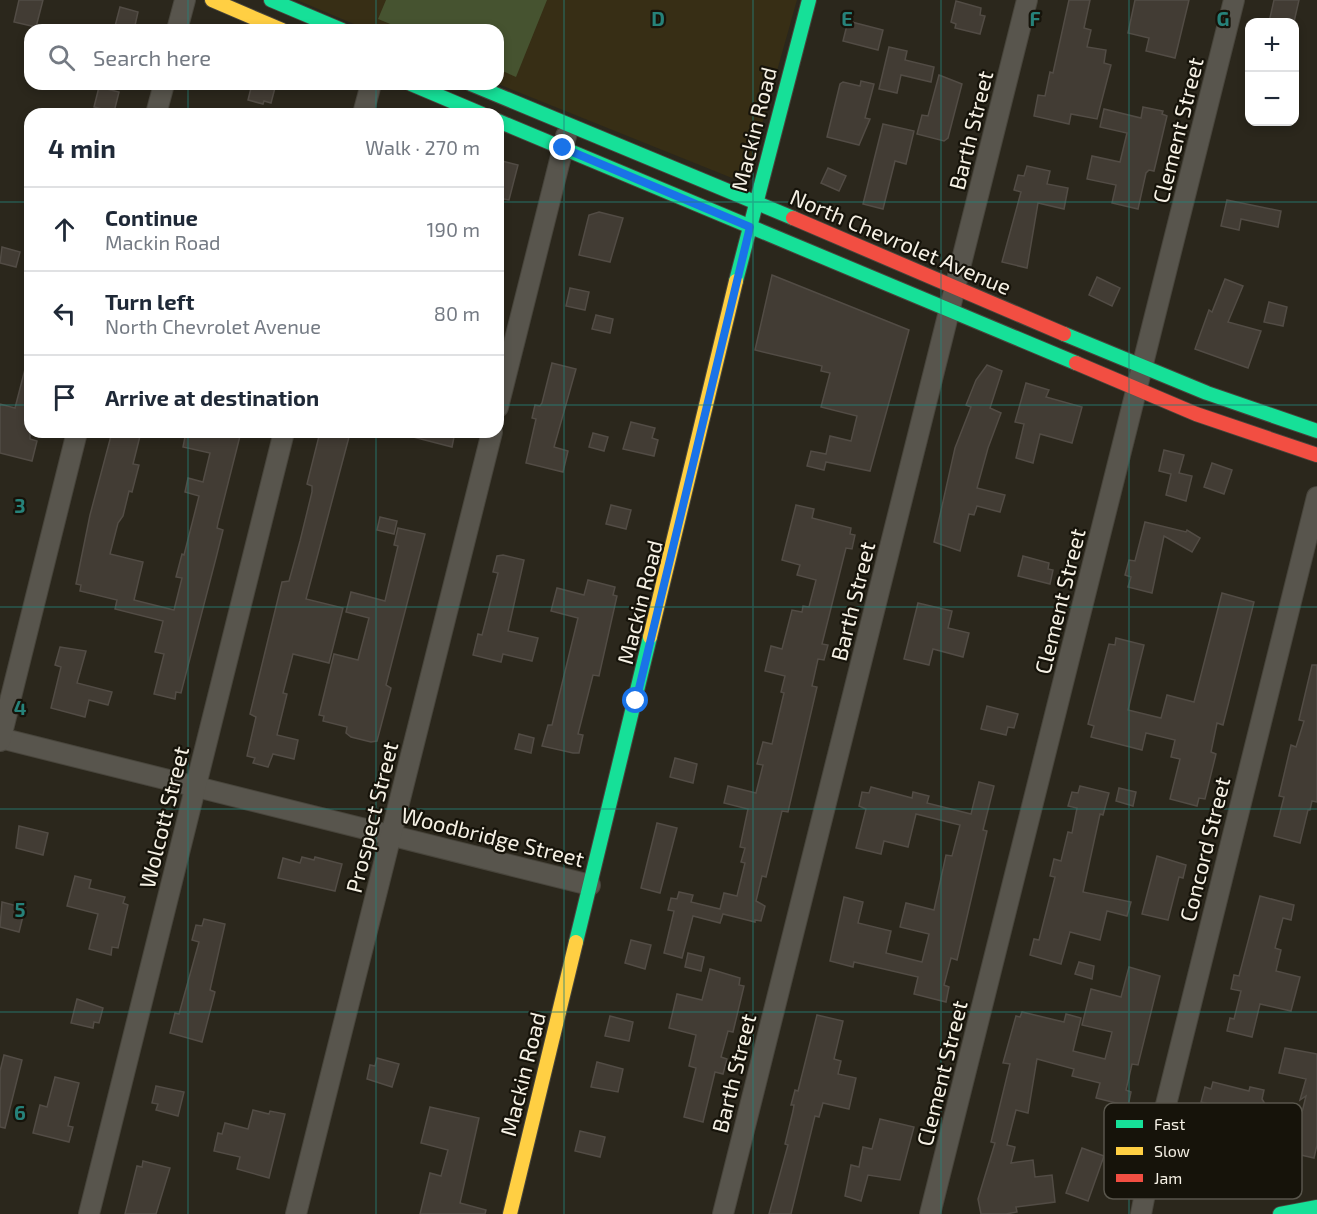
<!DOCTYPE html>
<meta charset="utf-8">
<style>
:root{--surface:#fff;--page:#f6f6f7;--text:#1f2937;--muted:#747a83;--line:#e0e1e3}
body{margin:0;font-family:"Exo 2",sans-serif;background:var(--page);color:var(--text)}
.controls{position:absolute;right:18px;top:18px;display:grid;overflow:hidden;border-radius:12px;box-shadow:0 3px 9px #0003}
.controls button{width:54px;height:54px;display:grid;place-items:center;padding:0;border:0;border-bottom:2px solid var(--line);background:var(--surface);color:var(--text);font:30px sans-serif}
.stop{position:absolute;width:18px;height:18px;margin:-14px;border:4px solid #1a73e8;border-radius:50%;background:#fff}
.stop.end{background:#1a73e8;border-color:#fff;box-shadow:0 2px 6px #0008}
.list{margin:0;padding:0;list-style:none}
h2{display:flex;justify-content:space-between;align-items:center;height:78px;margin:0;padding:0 24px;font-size:26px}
h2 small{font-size:20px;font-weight:400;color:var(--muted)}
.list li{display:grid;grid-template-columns:39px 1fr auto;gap:18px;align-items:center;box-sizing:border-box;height:84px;padding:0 24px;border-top:2px solid var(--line)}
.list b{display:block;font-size:22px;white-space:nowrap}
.list p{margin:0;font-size:20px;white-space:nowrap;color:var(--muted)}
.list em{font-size:20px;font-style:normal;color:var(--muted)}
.icon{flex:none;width:33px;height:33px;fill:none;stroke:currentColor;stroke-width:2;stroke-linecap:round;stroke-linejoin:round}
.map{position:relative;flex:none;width:1317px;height:1214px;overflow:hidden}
.search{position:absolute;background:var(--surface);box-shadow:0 3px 9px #0003;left:24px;top:24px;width:480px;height:66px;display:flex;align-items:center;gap:15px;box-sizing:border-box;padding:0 21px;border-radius:18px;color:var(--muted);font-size:22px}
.panel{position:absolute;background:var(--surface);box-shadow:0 3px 9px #0003;left:24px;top:108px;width:480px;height:330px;border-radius:18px}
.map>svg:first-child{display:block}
.built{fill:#372e15}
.green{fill:#465330}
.building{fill:#423c34;stroke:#524c45;stroke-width:1.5}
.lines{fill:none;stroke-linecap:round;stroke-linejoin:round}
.street-casing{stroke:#48453c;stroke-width:22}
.fast-casing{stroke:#48453c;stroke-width:16}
.slow-casing{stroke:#48453c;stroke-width:16}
.jam-casing{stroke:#48453c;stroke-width:16}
.street{stroke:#58554d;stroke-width:20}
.fast{stroke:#16e098;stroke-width:14}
.slow{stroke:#ffcf43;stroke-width:14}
.jam{stroke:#f24e42;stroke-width:14}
.route{stroke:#1a73e8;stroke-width:8}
.grid{fill:none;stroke:#26827a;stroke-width:1.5;stroke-opacity:0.55}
.labels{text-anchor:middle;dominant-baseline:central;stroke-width:4.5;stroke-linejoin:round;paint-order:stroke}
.street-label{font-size:22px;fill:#f6f1e5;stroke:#16130a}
.key{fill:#16130a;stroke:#59564c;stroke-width:1.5}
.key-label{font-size:16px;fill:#f6f1e5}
.grid-label{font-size:20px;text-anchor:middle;font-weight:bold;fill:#26827a;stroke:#16130a;stroke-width:4.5;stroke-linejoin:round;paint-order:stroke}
</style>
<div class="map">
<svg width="1317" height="1214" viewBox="0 0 1317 1214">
<rect width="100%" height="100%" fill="#2b271c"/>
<!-- built -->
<path class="built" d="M297,0H797L751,163L742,173L732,178L498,84V30H368Z"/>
<!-- green -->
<path class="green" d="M386,0H547L516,77L498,69V30H405L378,19Z"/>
<!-- building -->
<g class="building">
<path d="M19,0H43L36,27L14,22Z"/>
<path d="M1069,0H1090L1084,28L1091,30L1087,47L1106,50L1104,63L1111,65L1097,119L1071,114L1069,124L1034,116L1038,95L1045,96L1050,72L1053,73Z"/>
<path d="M1135,0H1189L1175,58L1146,51L1149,38L1128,33Z"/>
<path d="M1274,0H1299L1294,22H1269Z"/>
<path d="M956,1L981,8L980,15L985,16L980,34L955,28L956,24L951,22Z"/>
<path d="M120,7L138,12L134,30H114Z"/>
<path d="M848,21L883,30L878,50L843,41Z"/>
<path d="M889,47L907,51L905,60L934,67L931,82L901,75L897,93L879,89Z"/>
<path d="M939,75L962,84L948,138L944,141L917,134L922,115L928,116Z"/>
<path d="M861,81L874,84L865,118L870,119L859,145L827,137L840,84L843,82L860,86Z"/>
<path d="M252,84H276L271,103L264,101L263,104L248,100Z"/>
<path d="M99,87L119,92L114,112L94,107Z"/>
<path d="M1143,107L1163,111L1162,114L1167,116L1154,171L1149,170L1146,173L1138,209L1112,203L1116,185L1087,179L1092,156L1120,162L1127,133L1100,127L1104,109L1141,118Z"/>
<path d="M883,124L914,131L906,164L895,161L883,209L863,204Z"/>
<path d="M498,160L518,165L509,200L498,198Z"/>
<path d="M1027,166L1050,171L1047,184L1068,188L1064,209L1038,203L1027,268L1002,262L1021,192L1014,190L1018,175L1024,176Z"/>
<path d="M828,168L846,176L839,191L821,183Z"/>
<path d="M1227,200L1281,211L1278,227L1241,219L1239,230L1221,226Z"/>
<path d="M599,212L623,218L610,262L579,255L589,215Z"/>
<path d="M2,247L20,252L16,267L0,263Z"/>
<path d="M772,275L909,330L870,471L826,462L824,470L807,466L811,451L826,454L830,436L851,441L857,416L821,407L830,373L821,371L822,366L755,350Z"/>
<path d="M1097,277L1120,288L1112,306L1089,295Z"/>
<path d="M1225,279L1243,286L1228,322L1261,331L1248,368L1195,349L1209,310L1212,312Z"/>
<path d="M570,288L589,292L585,310L566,306Z"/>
<path d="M1269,302L1287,307L1283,326L1264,322Z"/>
<path d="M596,315L613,319L610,333L592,329Z"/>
<path d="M552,363L576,369L554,447L568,451L563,472L526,463L536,419L532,418L535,405L540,406L542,403Z"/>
<path d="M987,365L1002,371L990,408L1001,413L988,448L977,488L1005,495L1000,512L977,506L974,515L969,514L960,551L934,542L955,448L971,407L966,405L976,380Z"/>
<path d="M25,369L30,370V439L37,441L32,461L0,453V404L15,408Z"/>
<path d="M1026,383L1049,390L1046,397L1082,407L1072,443L1040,434L1033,463L1016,458L1024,424L1015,422Z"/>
<path d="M631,422L655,428L652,438L658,440L654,456L623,449Z"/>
<path d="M112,432H141L133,464L139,465L132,492L129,491L123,516L118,523L110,554L143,562L134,600L174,610L182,578L176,577L182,554L184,555L199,496L185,492L188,478L203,482L210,453L183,447L186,432H241L218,523L217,528L223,530L216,558L181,693L176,692L175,699L154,694L164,654L155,652L163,621L115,609L117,600L80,591L81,585L76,584L90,515Z"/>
<path d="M320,432L349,437L306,599L343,608L329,663L293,654L283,693L287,694L277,735L298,740L294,759L273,754L268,767L253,763L255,758L247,756L256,717L250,714L282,582L289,581L300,541L312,492V486L307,484Z"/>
<path d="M414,432H455L452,447L413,437Z"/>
<path d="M593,433L608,437L604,451L589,447Z"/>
<path d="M1164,450L1184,455L1179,473L1192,476L1186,501L1166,495L1171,474L1159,471Z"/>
<path d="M1212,463L1232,470L1224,494L1204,487Z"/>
<path d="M611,505L631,510L626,529L606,524Z"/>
<path d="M796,505L814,509L812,518L851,528L850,534L855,535L852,549L846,548L822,644L828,645L824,660L818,659L812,686L817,687L788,812L782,811L766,877L762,876L756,901L765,906L761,921L755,920V922L723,914L720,923L693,916L682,958L664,953L674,911L668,910L671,898L677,899L679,892L693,895L691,902L720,909L724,893L737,896L745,863L741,862L745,848L740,847L748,809L724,803L728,786L756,793L763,765L757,764L763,742L772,744L784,693L781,692L785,676L765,671L771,646L782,649L792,610L802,612L803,606L809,607L816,580L797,575L800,565L782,560Z"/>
<path d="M380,517L397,521L394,534L377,530Z"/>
<path d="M1145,522L1186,532L1187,530L1200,538L1192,552L1164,536L1152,593L1128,587L1131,577L1125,575L1129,560L1135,561Z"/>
<path d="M398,528L425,534L386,685L391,688L377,741L371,742L351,737L346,733L347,727L323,721L324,716L319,715L334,654L358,660L369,618L346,612L351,592L385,601L398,546L394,545Z"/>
<path d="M503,555L524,560L508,631L538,638L532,661L503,654L501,662L473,655L478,634L482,635L498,573L493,572L497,556Z"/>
<path d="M1023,556L1049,563L1048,569L1053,570L1050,584L1018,576Z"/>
<path d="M588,580L615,587L613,595L617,596L599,676L593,675L578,734L583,735L579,753H573L542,746L548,725H552L578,618L551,611L557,588L584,595Z"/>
<path d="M1222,593L1254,602L1223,725L1217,723L1211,752L1216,754L1205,799L1199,798L1197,806L1170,799L1180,759L1171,757L1175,740L1146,733L1142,750L1091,737L1094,726L1088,724L1109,644L1115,645L1116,638L1144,645L1128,710L1161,718L1167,695L1194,702Z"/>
<path d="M918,603L952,611L948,628L969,633L963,657L933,649L929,665L904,659Z"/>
<path d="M60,647L86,651L77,683L112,692L108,705L89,700L85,717L51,708L61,667L55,665Z"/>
<path d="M1312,665H1317V802L1312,801L1310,810H1308L1300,843L1274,836L1284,797L1279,796L1291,745L1296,747L1304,721L1299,720Z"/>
<path d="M987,706L1018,714L1014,728L1008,727L1006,735L981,729Z"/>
<path d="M519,734L534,738L531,753L515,749Z"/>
<path d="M675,758L697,764L693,783L670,777Z"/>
<path d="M979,782L994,786L983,830L987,831L957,960L951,958L944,985L949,987L946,1002L914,994L918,977L854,962L853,967L830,961L844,897L863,902L858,923L891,931L886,953L922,962L929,934L900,927L906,903L934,910L946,855L952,856L960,825L916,814L908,847L884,841L881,854L856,848L866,809L859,806L862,792L869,793L871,787L912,798L913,792L929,796L927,803L971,814Z"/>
<path d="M1080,786L1109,793L1103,815L1100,814L1083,892L1131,902L1127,916L1107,911L1100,940L1070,932L1061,964L1030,955L1034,939L1039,940L1055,877L1050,876L1054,859L1061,861L1068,832L1072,833L1077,808L1068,806L1072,792L1078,793Z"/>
<path d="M1119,788L1136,792L1133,806L1116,801Z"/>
<path d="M657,823L677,828L660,893L641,888Z"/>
<path d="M19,826L48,833L43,855L16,848Z"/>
<path d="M1157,856L1186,865L1183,878L1179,877L1168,920L1142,914Z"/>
<path d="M302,857L314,860L315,857L342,864L335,891L278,878L283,858L300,863Z"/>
<path d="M75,876L91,880L89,888L125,897L123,903L128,905L118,948L112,947L111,955L89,949L98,914L67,906Z"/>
<path d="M1260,896L1294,905L1291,920L1283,918L1275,948L1281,950L1276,971L1300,977L1291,1011L1260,1004L1252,1037L1227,1031L1230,1018L1234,1019L1241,991L1231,989L1234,975L1239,976Z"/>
<path d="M2,902L25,908L19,932L0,927Z"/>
<path d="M204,919L225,924L210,990L215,992L202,1042L170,1033L175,1013L179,1014L199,942L192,940L196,925L202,926Z"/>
<path d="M631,940L651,945L645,969L625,963Z"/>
<path d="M688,953L704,957L701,971L685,967Z"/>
<path d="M1079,962L1094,966L1092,979L1075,974Z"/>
<path d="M1129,967L1160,976L1138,1065L1132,1064L1126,1090L1131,1092L1128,1106L1096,1098L1100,1083L1072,1076L1074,1069L1037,1059L1028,1113L1016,1110L1007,1145L1015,1147L1011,1163L1033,1160L1035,1177L1052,1175L1055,1202L1016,1207L1017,1212L1006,1214H981L978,1199L995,1143L991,1142L1010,1064L1003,1063L1016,1016L1020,1017L1022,1012L1064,1022L1066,1014L1081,1018L1073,1051L1105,1059L1112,1032L1082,1025L1091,989L1121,997Z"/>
<path d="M710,969L740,978L739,985L744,986L733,1032L728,1031L721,1057L727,1059L723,1074L715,1072L703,1122L684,1117L696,1068L689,1066L696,1035L669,1028L677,994L702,1000Z"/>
<path d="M77,999L103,1008L99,1023L94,1022L93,1028L71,1023Z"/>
<path d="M817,1015L843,1021L834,1059L841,1061L838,1074L856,1078L849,1109L823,1103L819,1117L815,1116L791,1214H769L788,1145L785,1144L793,1111L794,1105H791L795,1090L798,1091Z"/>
<path d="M610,1016L633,1022L629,1041L605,1036Z"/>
<path d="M1285,1048L1317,1054V1145L1314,1158L1292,1153L1306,1096L1300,1100L1306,1079L1279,1073Z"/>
<path d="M4,1055L22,1060L5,1128L0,1127V1071Z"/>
<path d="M377,1058L399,1064L392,1087L367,1079L370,1065L375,1066Z"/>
<path d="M597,1062L623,1069L618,1092L591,1087Z"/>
<path d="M55,1077L79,1083L68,1126L73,1127L69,1142L33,1133L40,1105L47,1107Z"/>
<path d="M1213,1082L1249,1091L1250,1087L1264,1090L1262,1099L1273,1117L1264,1122L1273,1173L1251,1177L1250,1170L1203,1179L1199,1159L1263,1148L1207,1133L1213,1105L1201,1102L1205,1087L1211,1089Z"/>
<path d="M156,1086L184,1092L178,1116L156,1110L158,1104L152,1103Z"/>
<path d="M430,1107L479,1118L460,1203L486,1210L485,1214H420L430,1173L441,1176L448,1150L421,1143Z"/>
<path d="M253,1110L269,1114L270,1111L285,1114L269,1178L237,1169L240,1157L214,1151L218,1133L222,1134L225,1123L248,1129Z"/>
<path d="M880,1119L914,1127L900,1180L868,1175L861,1201L845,1196L851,1165L859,1167L863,1147L872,1149Z"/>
<path d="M580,1131L605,1137L600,1157L575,1151Z"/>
<path d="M1082,1148L1104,1156L1088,1201L1066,1193Z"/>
<path d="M143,1161L170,1168L156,1214H125L137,1166L142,1167Z"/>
</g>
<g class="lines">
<defs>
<g id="street">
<path d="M177,30L185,0"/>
<path d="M156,114L164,84"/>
<path d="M363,114L371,84"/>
<path d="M498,407L566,136"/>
<path d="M0,738L590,885"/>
<path d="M0,741L77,432"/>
<path d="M89,1214L284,432"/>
<path d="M296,1214L492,432"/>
<path d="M723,1214L1027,0"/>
<path d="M930,1214L1234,0"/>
<path d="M1141,1214L1149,1173L1317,497"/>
</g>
<g id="fast">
<path d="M271,0L342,30"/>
<path d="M411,84L482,114"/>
<path d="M471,84L793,218"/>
<path d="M498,121L1076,363"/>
<path d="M736,281L809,0"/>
<path d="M1064,334L1207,393L1317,431"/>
<path d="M576,942L650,637"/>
<path d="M1280,1214L1317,1207"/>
</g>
<g id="slow">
<path d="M212,0L282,30"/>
<path d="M650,637L736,281"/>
<path d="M510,1214L576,942"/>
</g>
<g id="jam">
<path d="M793,218L1064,334"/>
<path d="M1076,363L1196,414L1317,455"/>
</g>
</defs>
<!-- street casing -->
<use href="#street" class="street-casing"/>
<!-- fast casing -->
<use href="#fast" class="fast-casing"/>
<!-- slow casing -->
<use href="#slow" class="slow-casing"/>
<!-- jam casing -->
<use href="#jam" class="jam-casing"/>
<!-- street -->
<use href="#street" class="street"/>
<!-- fast -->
<use href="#fast" class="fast"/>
<!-- slow -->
<use href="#slow" class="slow"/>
<!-- jam -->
<use href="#jam" class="jam"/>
</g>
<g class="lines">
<!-- route -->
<path class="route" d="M563,148L750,227L636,701"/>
</g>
<!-- grid -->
<path class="grid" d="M188,0V30M376,0V30M564,0V1214M753,0V1214M941,0V1214M1129,0V1214M188,84V114M376,84V114M0,202H30M498,202H1317M0,405H30M498,405H1317M188,432V1214M376,432V1214M0,607H1317M0,809H1317M0,1012H1317"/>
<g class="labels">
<!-- street labels -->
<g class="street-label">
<text transform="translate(753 129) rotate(-76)">Mackin Road</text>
<text transform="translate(970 130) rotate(-76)">Barth Street</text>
<text transform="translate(1177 130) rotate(-76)">Clement Street</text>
<text transform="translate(901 241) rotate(23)">North Chevrolet Avenue</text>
<text transform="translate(852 601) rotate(-76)">Barth Street</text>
<text transform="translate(1059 601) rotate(-76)">Clement Street</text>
<text transform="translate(639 602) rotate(-76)">Mackin Road</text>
<text transform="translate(163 817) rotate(-76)">Wolcott Street</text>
<text transform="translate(371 817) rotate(-76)">Prospect Street</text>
<text transform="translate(493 836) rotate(14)">Woodbridge Street</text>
<text transform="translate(1204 849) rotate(-76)">Concord Street</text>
<text transform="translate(733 1073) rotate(-76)">Barth Street</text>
<text transform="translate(941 1073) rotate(-76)">Clement Street</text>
<text transform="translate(522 1074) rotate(-76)">Mackin Road</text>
</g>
</g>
<!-- legend -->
<rect x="1104" y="1103" width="198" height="96" rx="9" class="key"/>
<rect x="1116" y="1120" width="27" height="8" fill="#16e098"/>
<rect x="1116" y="1147" width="27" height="8" fill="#ffcf43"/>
<rect x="1116" y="1174" width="27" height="8" fill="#f24e42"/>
<g class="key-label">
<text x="1154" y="1130">Fast</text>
<text x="1154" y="1157">Slow</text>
<text x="1154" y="1184">Jam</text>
</g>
<g class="grid-label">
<text x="658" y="26">D</text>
<text x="847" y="26">E</text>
<text x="1035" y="26">F</text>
<text x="1223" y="26">G</text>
<text x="20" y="513">3</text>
<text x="20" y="715">4</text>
<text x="20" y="917">5</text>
<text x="20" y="1120">6</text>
</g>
</svg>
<div class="controls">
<button>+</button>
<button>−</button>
</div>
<div class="stop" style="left:636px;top:701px"></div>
<div class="stop end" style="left:563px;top:148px"></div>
<div class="search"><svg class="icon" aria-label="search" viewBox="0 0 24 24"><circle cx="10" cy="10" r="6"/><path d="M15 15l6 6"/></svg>Search here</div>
<section class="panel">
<h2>4 min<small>Walk · 270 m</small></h2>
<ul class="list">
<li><svg class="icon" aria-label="ahead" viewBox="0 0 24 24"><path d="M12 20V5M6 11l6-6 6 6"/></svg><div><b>Continue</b><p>Mackin Road</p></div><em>190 m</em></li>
<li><svg class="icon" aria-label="left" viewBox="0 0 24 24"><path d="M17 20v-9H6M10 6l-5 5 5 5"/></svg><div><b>Turn left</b><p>North Chevrolet Avenue</p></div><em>80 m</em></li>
<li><svg class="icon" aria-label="arrive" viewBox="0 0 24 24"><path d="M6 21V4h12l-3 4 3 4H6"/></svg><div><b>Arrive at destination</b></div></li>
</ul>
</section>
</div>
